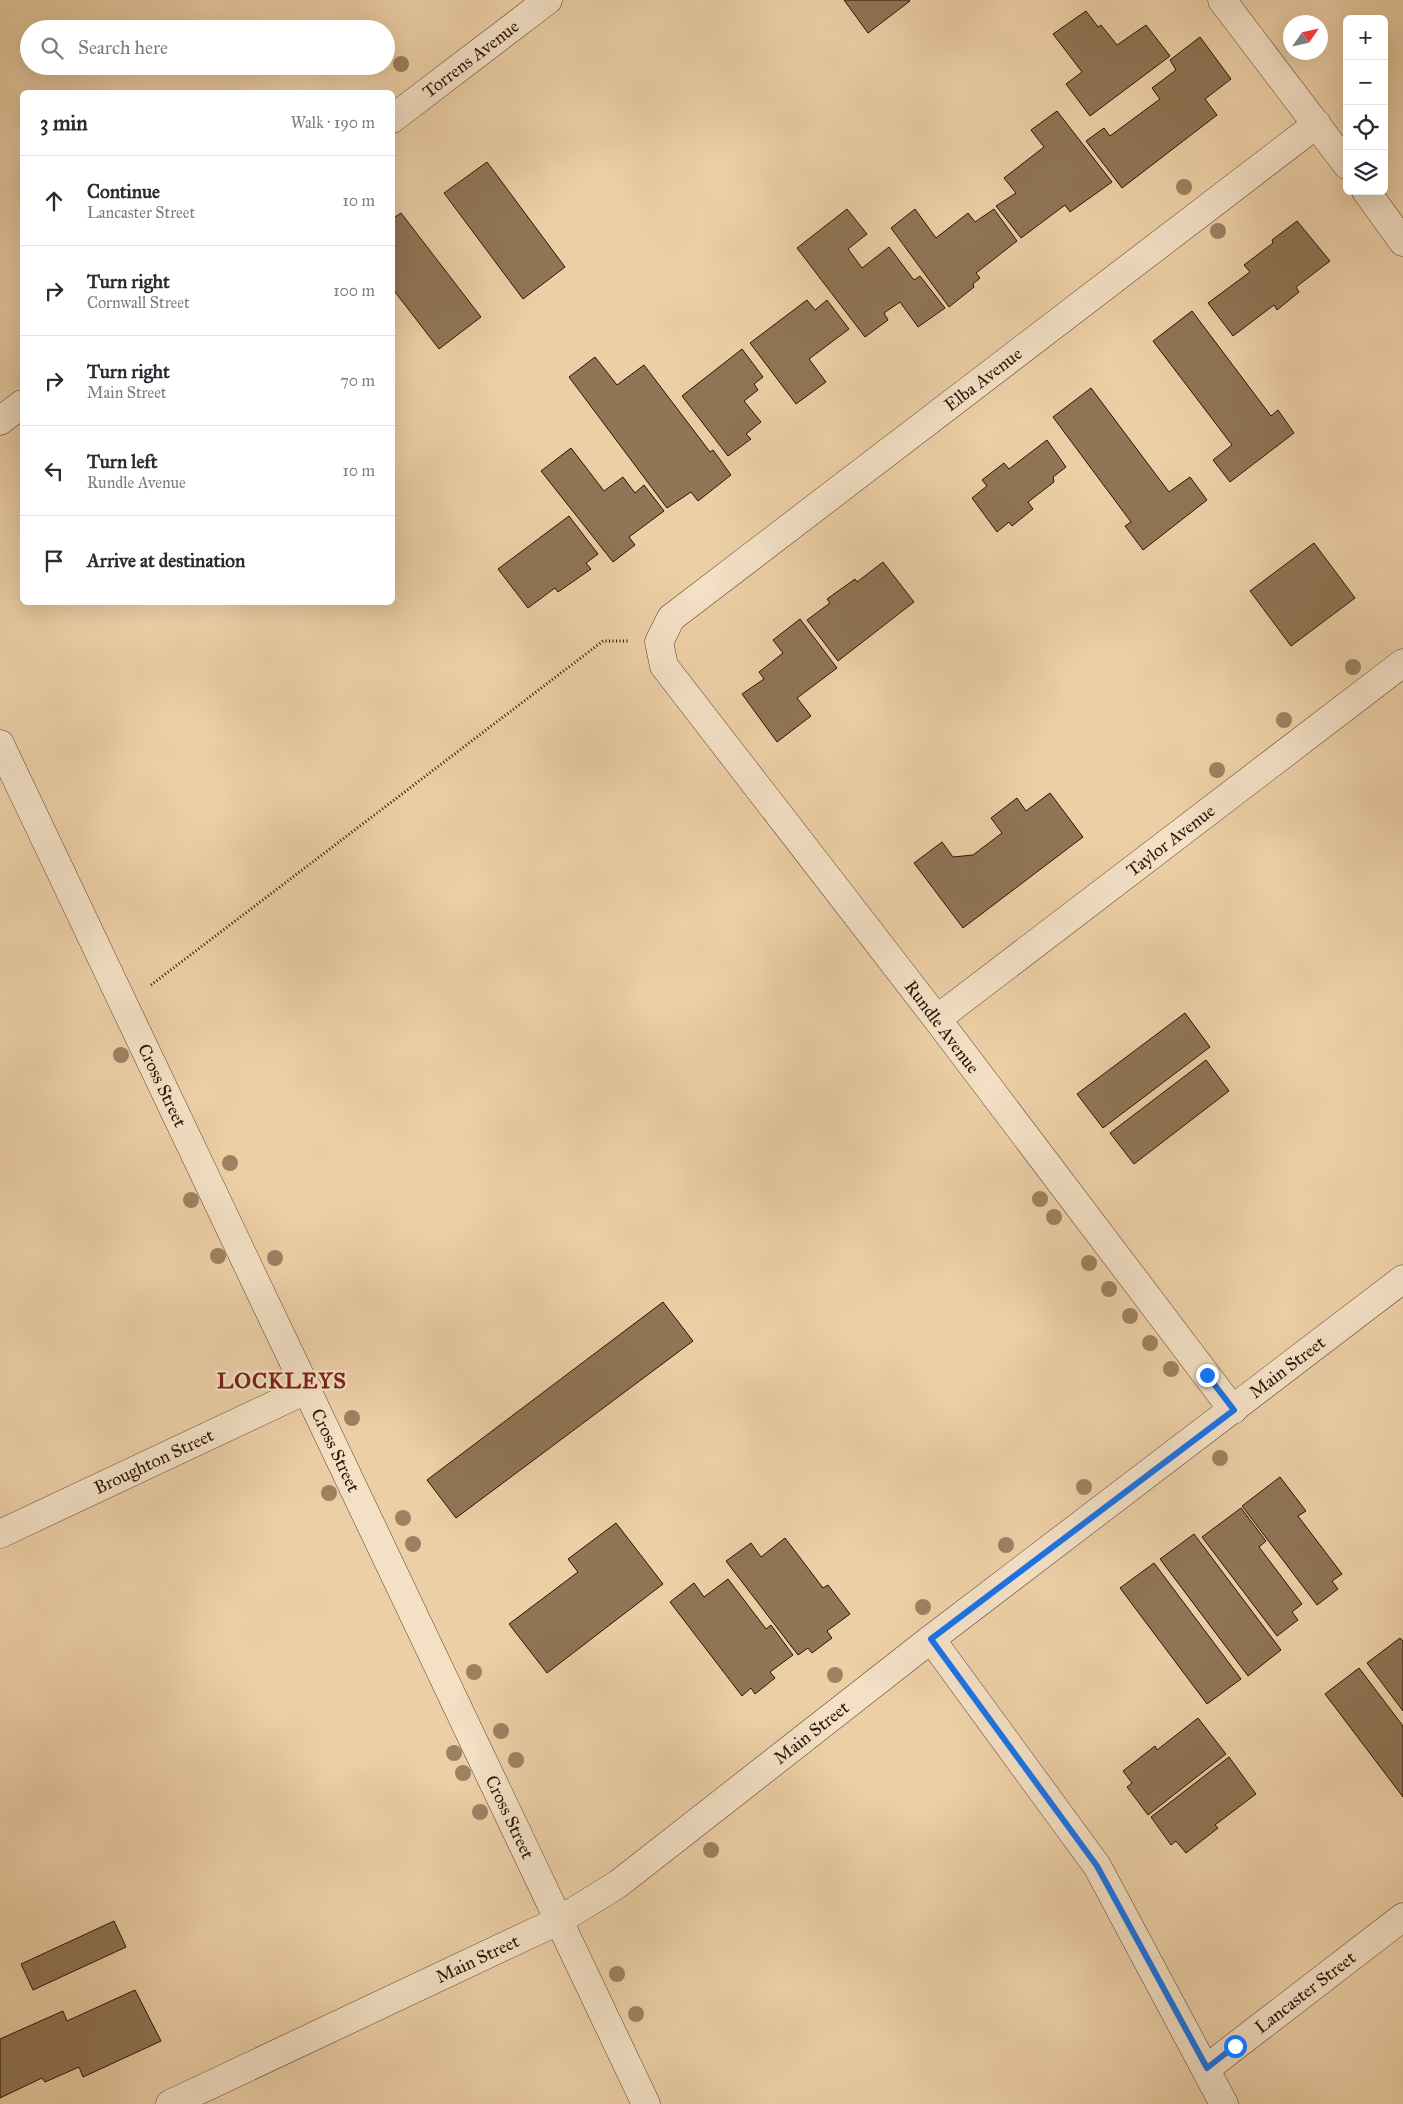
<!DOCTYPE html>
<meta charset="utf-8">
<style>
:root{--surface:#fff;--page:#f2f2f3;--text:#2b2b33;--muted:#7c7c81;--line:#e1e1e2}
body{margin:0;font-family:"IM FELL Great Primer",serif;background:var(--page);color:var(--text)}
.controls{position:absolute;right:15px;top:15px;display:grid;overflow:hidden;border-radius:8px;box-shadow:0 5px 20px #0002}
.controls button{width:45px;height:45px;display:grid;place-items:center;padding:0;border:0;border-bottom:1px solid var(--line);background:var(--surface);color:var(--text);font:25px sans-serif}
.compass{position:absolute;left:1283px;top:15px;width:45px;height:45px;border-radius:50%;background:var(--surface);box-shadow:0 5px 20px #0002;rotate:56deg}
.stop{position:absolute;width:15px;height:15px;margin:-11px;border:4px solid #1a73e8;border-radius:50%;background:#fff}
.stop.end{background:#1a73e8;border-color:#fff;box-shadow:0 1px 5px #0008}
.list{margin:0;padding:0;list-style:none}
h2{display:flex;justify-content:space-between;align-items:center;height:65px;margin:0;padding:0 20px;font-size:21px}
h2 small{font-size:16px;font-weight:400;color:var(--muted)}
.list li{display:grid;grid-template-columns:32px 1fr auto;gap:15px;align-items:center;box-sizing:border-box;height:90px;padding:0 20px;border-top:1px solid var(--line)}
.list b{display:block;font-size:19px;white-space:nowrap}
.list p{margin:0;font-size:16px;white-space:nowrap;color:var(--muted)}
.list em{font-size:16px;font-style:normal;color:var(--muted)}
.icon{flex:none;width:28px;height:28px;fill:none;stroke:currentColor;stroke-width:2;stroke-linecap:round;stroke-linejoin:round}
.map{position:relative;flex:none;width:1403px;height:2104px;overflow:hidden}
.search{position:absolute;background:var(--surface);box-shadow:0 5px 20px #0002;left:20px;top:20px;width:375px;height:55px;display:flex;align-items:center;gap:12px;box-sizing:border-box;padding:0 18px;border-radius:28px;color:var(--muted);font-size:19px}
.panel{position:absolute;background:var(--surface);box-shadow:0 5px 20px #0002;left:20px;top:90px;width:375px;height:515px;border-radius:8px}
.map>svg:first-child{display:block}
.building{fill:#907556;stroke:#2b1300}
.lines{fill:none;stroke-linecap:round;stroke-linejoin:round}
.minor-casing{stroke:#5c422a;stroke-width:29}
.path{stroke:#2b1300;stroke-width:3;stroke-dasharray:1 2.5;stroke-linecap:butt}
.minor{stroke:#f3e0c5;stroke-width:28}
.tree{fill:#9d8161}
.route{stroke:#1a73e8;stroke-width:6}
.labels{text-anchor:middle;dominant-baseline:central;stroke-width:5;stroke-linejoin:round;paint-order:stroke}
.street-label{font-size:18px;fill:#2b1300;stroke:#f3e0c5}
.district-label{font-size:22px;font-weight:bold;letter-spacing:1px;fill:#7a1f14;stroke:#f3e0c5}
</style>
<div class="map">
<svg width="1403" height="2104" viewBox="0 0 1403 2104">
<rect width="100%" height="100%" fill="#edcfa6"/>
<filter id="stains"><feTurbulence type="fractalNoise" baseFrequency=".004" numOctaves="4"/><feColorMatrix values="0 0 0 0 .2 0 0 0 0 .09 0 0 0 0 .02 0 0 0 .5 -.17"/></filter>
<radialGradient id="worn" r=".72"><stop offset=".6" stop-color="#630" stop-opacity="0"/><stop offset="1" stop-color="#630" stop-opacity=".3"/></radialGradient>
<!-- building -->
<g class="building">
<path d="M844,0H909L910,1L868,33Z"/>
<path d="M1086,11L1098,27L1101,25L1117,45L1146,25L1170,56L1090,116L1066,84L1082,72L1053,34Z"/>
<path d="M1200,37L1231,79L1205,99L1217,115L1122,188L1086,141L1104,128L1110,136L1160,99L1152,88L1176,70L1170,60Z"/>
<path d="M1057,111L1112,182L1070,212L1065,205L1021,238L996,206L1016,193L1004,178L1044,147L1031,130Z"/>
<path d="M487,162L565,267L523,299L444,193Z"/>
<path d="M847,209L867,234L848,249L862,268L889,247L914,280L920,276L945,308L918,327L900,302L884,313L888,320L865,337L797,248Z"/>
<path d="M915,209L936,238L968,213L975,222L994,209L1017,241L976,273L980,278L973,284L974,287L949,307L891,228Z"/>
<path d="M401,213L481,317L439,349L392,288V219Z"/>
<path d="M1297,221L1330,261L1296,287L1299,292L1277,310L1274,305L1233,336L1208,303L1250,272L1244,265L1273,243L1272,240Z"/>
<path d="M807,300L815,310L827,300L849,329L809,359L826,382L796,404L750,343Z"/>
<path d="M1192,311L1271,416L1278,410L1294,433L1230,482L1213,460L1232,445L1153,341Z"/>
<path d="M742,349L763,377L754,384L758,390L744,401L761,422L746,434L751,439L728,456L682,396Z"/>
<path d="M595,357L617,385L644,365L710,452L713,450L731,475L698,501L691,492L667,508L569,377Z"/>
<path d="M1091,388L1169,492L1190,477L1207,500L1143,550L1125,526L1131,522L1053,417Z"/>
<path d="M1047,440L1066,467L1053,477L1054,482L1028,502L1033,509L1012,526L1009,522L997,532L972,498L987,486L982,480L1004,463L1009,469Z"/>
<path d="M571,448L604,491L623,477L635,493L644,485L664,511L629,537L635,545L613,562L541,471Z"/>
<path d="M569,516L598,554L586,563L591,569L558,592L555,588L528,608L498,569Z"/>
<path d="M1314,543L1355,598L1291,646L1250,591Z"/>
<path d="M883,562L914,602L838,661L807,620L830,603L827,599L855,579L857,582Z"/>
<path d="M800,619L837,668L797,698L811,716L777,742L742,694L764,679L759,672L783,653L773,640Z"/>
<path d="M1050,793L1083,837L963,928L914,863L942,842L953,857L973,855L1002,833L991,818L1017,798L1026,811Z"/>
<path d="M1185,1013L1210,1047L1103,1128L1077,1094Z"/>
<path d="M1206,1060L1229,1091L1134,1164L1110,1133Z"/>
<path d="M663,1302L693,1341L456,1518L427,1480Z"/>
<path d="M1280,1477L1306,1511L1298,1516L1342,1574L1332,1581L1338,1589L1317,1605L1242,1506Z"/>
<path d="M1241,1508L1266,1541L1259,1547L1302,1604L1292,1612L1298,1620L1277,1636L1202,1537Z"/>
<path d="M616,1523L663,1584L547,1673L509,1624L578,1572L568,1559Z"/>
<path d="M1194,1534L1281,1650L1248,1676L1160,1559Z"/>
<path d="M785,1538L823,1588L828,1585L850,1614L827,1631L832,1638L812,1653L808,1648L798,1655L726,1561L751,1543L761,1557Z"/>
<path d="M1154,1563L1241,1679L1207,1704L1120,1588Z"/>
<path d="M728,1579L766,1629L771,1625L793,1655L770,1672L775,1678L755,1694L751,1688L742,1696L670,1602L694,1583L704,1597Z"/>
<path d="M1400,1638L1403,1641V1711L1367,1663Z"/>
<path d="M1359,1668L1403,1726V1797L1325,1694Z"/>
<path d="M1198,1718L1226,1754L1148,1815L1127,1787L1132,1783L1123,1771L1155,1746L1157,1750Z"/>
<path d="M1229,1757L1256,1794L1215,1825L1218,1828L1186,1853L1176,1841L1171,1845L1151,1817Z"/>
<path d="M114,1921L126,1947L33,1990L21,1964Z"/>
<path d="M135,1990L161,2041L83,2077L79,2067L45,2082L42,2078L0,2098V2039L63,2011L67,2021Z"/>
</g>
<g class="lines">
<defs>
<g id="minor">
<path d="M1222,0L1347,165"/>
<path id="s1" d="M392,119L548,0"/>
<path d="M1366,191L1403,242"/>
<path d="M0,421L22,404"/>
<path id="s2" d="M0,744L646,2104"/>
<path id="s3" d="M937,1019L1403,663"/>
<path id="s4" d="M1233,1410L937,1019L664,666L659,642L671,618L1317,124"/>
<path id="s5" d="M0,1534L308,1389"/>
<path d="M931,1639L1097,1866L1224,2104"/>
<path id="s6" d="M1207,2068L1403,1917"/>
<path id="s7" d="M170,2104L560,1920L618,1884L931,1639L1403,1279"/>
</g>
</defs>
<!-- minor casing -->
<use href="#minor" class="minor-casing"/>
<!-- path -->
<path class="path" d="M151,985L603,641H628"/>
<!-- minor -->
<use href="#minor" class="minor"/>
</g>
<!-- trees -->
<g class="tree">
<circle cx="401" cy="64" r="8"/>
<circle cx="1184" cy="187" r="8"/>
<circle cx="1218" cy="231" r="8"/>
<circle cx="1353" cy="667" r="8"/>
<circle cx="1284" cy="720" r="8"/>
<circle cx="1217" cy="770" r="8"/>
<circle cx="121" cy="1055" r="8"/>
<circle cx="230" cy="1163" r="8"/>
<circle cx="1040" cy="1199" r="8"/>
<circle cx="191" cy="1200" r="8"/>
<circle cx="1054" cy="1217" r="8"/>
<circle cx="218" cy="1256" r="8"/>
<circle cx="275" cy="1258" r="8"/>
<circle cx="1089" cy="1263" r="8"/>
<circle cx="1109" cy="1289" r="8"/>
<circle cx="1130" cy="1316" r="8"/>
<circle cx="1150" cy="1343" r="8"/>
<circle cx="1171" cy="1369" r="8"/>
<circle cx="352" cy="1418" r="8"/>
<circle cx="1220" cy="1458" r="8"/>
<circle cx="1084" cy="1487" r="8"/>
<circle cx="329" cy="1493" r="8"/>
<circle cx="403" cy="1518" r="8"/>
<circle cx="413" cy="1544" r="8"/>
<circle cx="1006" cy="1545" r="8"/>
<circle cx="923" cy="1607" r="8"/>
<circle cx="474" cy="1672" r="8"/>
<circle cx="835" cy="1675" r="8"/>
<circle cx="501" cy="1731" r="8"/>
<circle cx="454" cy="1753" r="8"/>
<circle cx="516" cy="1760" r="8"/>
<circle cx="463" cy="1773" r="8"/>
<circle cx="480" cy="1812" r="8"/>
<circle cx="711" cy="1850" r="8"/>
<circle cx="617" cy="1974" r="8"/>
<circle cx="636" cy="2014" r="8"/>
</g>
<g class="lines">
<!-- route -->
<path class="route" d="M1207,1375L1234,1410L931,1639L1097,1866L1207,2068L1235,2046"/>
</g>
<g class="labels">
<!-- street labels -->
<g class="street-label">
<text stroke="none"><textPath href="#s1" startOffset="99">Torrens Avenue</textPath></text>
<text stroke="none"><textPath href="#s4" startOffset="1381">Elba Avenue</textPath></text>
<text stroke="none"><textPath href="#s3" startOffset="294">Taylor Avenue</textPath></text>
<text transform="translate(942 1027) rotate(53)">Rundle Avenue</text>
<text stroke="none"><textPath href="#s2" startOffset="378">Cross Street</textPath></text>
<text stroke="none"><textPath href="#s7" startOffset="1345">Main Street</textPath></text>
<text stroke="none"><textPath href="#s2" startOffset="782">Cross Street</textPath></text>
<text stroke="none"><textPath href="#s5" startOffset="170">Broughton Street</textPath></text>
<text stroke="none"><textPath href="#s7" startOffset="745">Main Street</textPath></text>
<text stroke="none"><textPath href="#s2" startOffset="1188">Cross Street</textPath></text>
<text stroke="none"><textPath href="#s7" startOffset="340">Main Street</textPath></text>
<text stroke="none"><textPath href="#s6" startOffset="124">Lancaster Street</textPath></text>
</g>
<!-- district labels -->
<g class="district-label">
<text x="282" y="1380">LOCKLEYS</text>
</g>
</g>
<rect width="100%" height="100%" filter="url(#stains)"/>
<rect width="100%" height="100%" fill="url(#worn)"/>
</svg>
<div class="controls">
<button>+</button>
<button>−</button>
<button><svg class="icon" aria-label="locate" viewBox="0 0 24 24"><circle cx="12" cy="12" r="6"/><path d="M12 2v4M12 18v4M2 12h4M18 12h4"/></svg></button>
<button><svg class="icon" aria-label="layers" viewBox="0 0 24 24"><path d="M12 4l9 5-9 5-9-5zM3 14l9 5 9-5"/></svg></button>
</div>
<svg class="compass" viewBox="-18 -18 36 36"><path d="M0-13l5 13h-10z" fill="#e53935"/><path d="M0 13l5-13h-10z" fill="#7c7c81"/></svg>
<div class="stop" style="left:1235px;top:2046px"></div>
<div class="stop end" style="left:1207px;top:1375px"></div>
<div class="search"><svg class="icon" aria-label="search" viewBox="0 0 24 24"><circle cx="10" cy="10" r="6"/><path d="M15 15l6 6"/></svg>Search here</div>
<section class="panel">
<h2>3 min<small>Walk · 190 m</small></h2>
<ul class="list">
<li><svg class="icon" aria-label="ahead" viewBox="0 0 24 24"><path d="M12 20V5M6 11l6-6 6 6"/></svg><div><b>Continue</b><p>Lancaster Street</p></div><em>10 m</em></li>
<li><svg class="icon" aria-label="right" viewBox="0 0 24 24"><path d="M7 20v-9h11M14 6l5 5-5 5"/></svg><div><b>Turn right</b><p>Cornwall Street</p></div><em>100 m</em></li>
<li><svg class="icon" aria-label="right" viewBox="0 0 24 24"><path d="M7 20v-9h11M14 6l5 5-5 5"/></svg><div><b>Turn right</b><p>Main Street</p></div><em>70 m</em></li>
<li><svg class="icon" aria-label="left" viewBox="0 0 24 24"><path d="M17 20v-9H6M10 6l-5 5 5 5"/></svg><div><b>Turn left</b><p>Rundle Avenue</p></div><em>10 m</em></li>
<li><svg class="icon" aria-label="arrive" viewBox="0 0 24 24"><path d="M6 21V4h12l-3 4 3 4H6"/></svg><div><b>Arrive at destination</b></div></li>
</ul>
</section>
</div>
